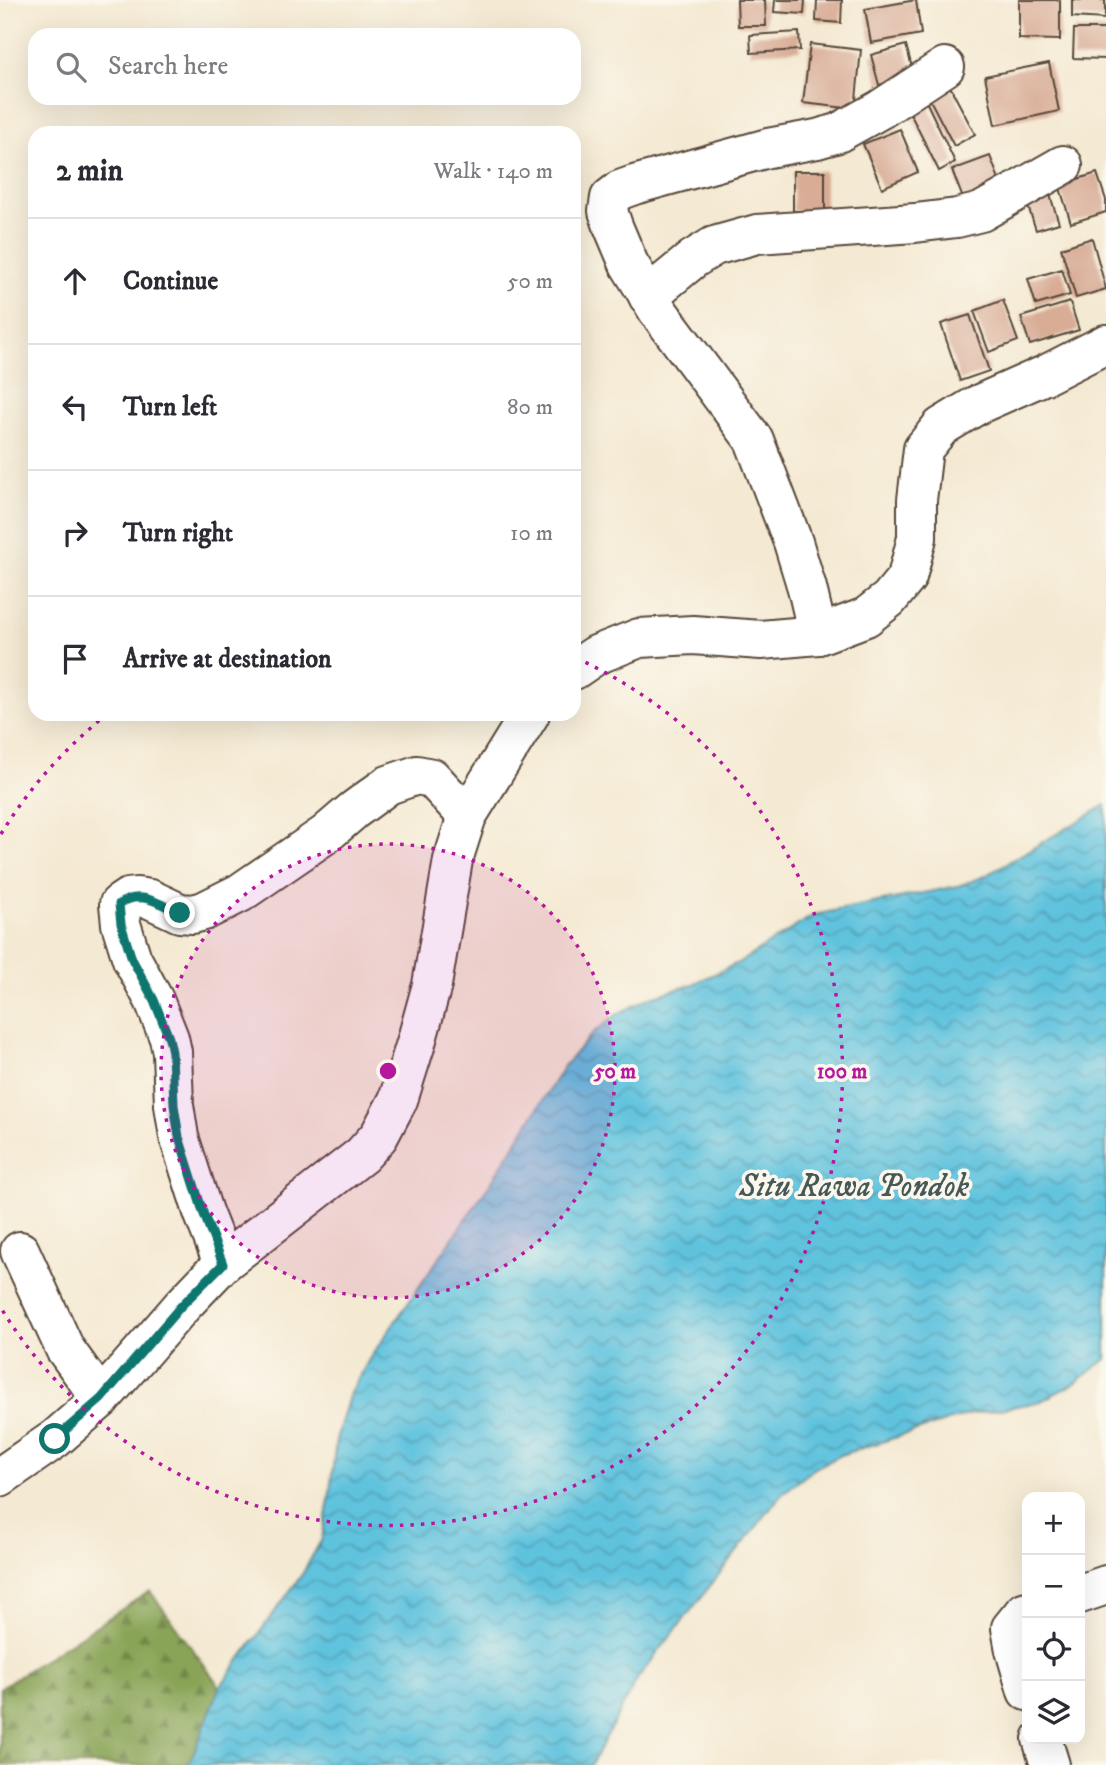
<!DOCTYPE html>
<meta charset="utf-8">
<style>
:root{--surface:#fff;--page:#f2f2f3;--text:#2b2b33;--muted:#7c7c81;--line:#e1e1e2}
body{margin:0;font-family:"IM FELL DW Pica",serif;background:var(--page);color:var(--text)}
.controls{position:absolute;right:21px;bottom:21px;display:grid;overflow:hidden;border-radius:14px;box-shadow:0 7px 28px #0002}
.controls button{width:63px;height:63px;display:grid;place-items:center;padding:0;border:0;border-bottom:2px solid var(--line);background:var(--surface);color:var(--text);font:35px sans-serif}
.stop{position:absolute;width:21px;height:21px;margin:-16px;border:5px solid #0f766e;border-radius:50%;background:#fff}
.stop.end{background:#0f766e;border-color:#fff;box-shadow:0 2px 7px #0008}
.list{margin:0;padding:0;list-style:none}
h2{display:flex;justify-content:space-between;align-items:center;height:91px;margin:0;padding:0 28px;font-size:30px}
h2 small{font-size:23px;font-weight:400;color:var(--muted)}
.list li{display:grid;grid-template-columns:46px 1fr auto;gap:21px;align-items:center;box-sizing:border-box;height:126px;padding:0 28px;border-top:2px solid var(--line)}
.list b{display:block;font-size:26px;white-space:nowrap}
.list em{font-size:23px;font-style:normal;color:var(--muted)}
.icon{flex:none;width:38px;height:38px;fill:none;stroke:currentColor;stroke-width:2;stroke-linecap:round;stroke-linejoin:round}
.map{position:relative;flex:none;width:1106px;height:1765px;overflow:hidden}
.search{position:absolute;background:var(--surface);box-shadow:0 7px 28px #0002;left:28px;top:28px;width:553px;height:77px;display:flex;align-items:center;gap:18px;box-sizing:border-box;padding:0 24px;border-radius:21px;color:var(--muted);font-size:26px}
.panel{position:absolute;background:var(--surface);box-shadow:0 7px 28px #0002;left:28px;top:126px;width:553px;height:595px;border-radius:21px}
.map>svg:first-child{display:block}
.forest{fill:url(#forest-firs);stroke:#62673a;stroke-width:2}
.water{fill:url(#water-waves);stroke:#4e767e;stroke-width:2}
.building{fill:#d8ac95}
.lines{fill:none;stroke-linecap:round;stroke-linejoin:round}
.minor-casing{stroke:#574739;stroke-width:42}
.minor{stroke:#fff;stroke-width:38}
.route{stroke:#0f766e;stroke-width:9}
.ring{fill:none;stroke:#b5179e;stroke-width:3.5;stroke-dasharray:3.5 7}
.labels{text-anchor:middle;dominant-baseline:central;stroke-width:7;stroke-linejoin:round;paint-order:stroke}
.water-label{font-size:32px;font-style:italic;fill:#465858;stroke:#fbf7ec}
.centre{fill:#b5179e;stroke:#fbf7ec;stroke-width:3.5}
.ring-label{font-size:21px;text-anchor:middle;font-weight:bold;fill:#b5179e;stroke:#fbf7ec;stroke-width:7;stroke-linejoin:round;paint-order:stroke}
</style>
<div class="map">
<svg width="1106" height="1765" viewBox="0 0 1106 1765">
<defs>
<pattern id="forest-firs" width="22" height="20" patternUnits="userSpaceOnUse" patternTransform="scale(1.75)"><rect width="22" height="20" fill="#89a456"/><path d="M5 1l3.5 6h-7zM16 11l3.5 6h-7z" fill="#718647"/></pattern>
<pattern id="water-waves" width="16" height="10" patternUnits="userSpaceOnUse" patternTransform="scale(1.75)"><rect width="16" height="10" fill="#60c3de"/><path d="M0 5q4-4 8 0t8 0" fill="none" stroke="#509fb3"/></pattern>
</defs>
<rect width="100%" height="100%" fill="#fbf7ec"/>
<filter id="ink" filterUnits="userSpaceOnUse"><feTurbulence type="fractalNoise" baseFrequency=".0143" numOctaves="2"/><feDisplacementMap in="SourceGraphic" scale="14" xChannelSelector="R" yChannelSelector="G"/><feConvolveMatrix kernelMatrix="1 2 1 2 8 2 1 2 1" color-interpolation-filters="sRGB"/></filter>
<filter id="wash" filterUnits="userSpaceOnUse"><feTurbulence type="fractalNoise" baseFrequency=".00686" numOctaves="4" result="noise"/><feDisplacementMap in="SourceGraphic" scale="28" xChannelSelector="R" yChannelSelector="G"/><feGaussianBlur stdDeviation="1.57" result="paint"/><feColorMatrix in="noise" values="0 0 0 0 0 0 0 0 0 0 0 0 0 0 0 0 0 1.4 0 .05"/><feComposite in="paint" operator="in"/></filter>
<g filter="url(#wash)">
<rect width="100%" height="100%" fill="#f4e9d2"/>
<!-- forest -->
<path class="forest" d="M150,1591L220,1687L194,1752L187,1765H0V1688Z"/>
<!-- water -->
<path class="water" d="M1106,805V1359L1077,1382L1039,1402L967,1415L840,1455L815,1468L782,1494L638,1678L591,1765H187L194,1752L220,1687L303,1573L322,1539L329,1500L336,1440L350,1393L370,1358L490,1184L564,1066L593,1033L619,1013L651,997L691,985L740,962L814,915L958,886L983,877Z"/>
<g id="blocks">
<!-- building -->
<g class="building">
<path d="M737,0H765L766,26H738Z"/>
<path d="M775,0H805L804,14L774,12Z"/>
<path d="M817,0H842L841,23L816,21Z"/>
<path d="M916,0L921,34L871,43L865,9Z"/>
<path d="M1019,0H1060V40L1019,39Z"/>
<path d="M1072,0H1105V19L1072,17Z"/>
<path d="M1074,29H1106V59L1073,58Z"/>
<path d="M799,32L800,50L751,53L750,35Z"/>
<path d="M810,44L861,50L855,109L803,103Z"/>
<path d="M906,45L914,75L879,85L871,55Z"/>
<path d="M1049,63L1059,111L995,125L985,76Z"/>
<path d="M948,83L975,134L954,146L927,94Z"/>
<path d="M925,99L955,162L939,171L907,107Z"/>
<path d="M900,129L918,172L882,188L863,144Z"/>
<path d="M990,156L1002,187L964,201L952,170Z"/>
<rect x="793" y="171" width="32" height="40"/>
<path d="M1097,173L1106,200V212L1071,223L1059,185Z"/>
<path d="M1047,186L1059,223L1036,230L1024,194Z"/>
<path d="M1092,238L1106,289L1076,298L1061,248Z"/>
<path d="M1062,269L1070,295L1036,305L1028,279Z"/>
<path d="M1003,300L1018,341L989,352L974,311Z"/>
<path d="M1070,302L1079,330L1030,345L1021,317Z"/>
<path d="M970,315L989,371L960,381L941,324Z"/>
</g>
</g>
</g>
<g filter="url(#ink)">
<use href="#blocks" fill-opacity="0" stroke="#574739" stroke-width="2"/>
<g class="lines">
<defs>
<g id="minor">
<path d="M648,296L693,259L714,246L757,234L915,223L957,218L981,212L1063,165"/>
<path d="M818,635L807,588L793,542L754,440L658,311L629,264L613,226L608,211L610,198L620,190L634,185L768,148L817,139L838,133L881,109L945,67"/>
<path d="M574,670L596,655L639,638L693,635L761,640L818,635L866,617L889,599L907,577L917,538V500L923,449L941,427L977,405L1047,374L1106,344"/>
<path d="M20,1251L65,1349L101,1399"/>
<path d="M223,1263L203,1212L179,1137L174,1105L172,1052L169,1038L154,1000L132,959L121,924L119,904L128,898L137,897L150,899L180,913L193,914L204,911L240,893L326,834L354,810L388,785L417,775L432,778L467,816"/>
<path d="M0,1477L55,1439L101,1399L182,1306L223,1263L362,1155L379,1136L398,1100L416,1043L432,985L453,860L467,816L530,714"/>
<path d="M1080,1594L1106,1585"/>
<path d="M1027,1611L1024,1612L1011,1628L1015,1650L1027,1691"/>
<path d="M1042,1739L1050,1765"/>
</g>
</defs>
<!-- minor casing -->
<use href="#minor" class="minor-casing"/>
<!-- minor -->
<use href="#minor" class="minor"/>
</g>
</g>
<g class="lines" filter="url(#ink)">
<!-- route -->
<path class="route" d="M55,1439L101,1399L181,1306L223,1264L203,1212L179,1137L174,1105L172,1052L169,1038L154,1000L132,959L121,924L119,904C141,889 159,904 180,913"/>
</g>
<!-- distance rings -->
<circle cx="388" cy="1071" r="227" fill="#b5179e" fill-opacity=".12"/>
<g class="ring">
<circle cx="388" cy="1071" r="227"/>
<path d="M1 834A454 454 0 0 1 105 716M576 658A454 454 0 1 1 1 1308"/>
</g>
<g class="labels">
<!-- water labels -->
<g class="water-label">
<text x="854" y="1187">Situ Rawa Pondok</text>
</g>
</g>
<circle cx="388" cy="1071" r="10" class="centre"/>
<g class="ring-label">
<text x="615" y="1078">50 m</text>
<text x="842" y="1078">100 m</text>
</g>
</svg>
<div class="controls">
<button>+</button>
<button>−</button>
<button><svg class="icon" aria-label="locate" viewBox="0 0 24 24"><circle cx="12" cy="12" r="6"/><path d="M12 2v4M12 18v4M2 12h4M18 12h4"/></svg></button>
<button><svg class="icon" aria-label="layers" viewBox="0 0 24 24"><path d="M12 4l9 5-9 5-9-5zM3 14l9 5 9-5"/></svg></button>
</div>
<div class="stop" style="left:55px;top:1439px"></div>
<div class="stop end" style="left:180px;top:913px"></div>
<div class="search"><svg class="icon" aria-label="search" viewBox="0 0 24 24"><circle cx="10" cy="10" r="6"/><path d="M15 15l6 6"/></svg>Search here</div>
<section class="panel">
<h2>2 min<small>Walk · 140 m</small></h2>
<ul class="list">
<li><svg class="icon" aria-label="ahead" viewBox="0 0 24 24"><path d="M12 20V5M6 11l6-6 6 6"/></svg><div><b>Continue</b></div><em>50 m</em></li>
<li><svg class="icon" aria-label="left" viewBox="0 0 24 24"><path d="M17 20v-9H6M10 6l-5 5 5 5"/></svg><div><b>Turn left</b></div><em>80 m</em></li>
<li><svg class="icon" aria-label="right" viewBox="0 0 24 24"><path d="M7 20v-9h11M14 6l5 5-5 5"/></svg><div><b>Turn right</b></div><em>10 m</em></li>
<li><svg class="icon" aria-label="arrive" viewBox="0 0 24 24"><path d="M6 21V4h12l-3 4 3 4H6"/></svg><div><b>Arrive at destination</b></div></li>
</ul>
</section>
</div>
